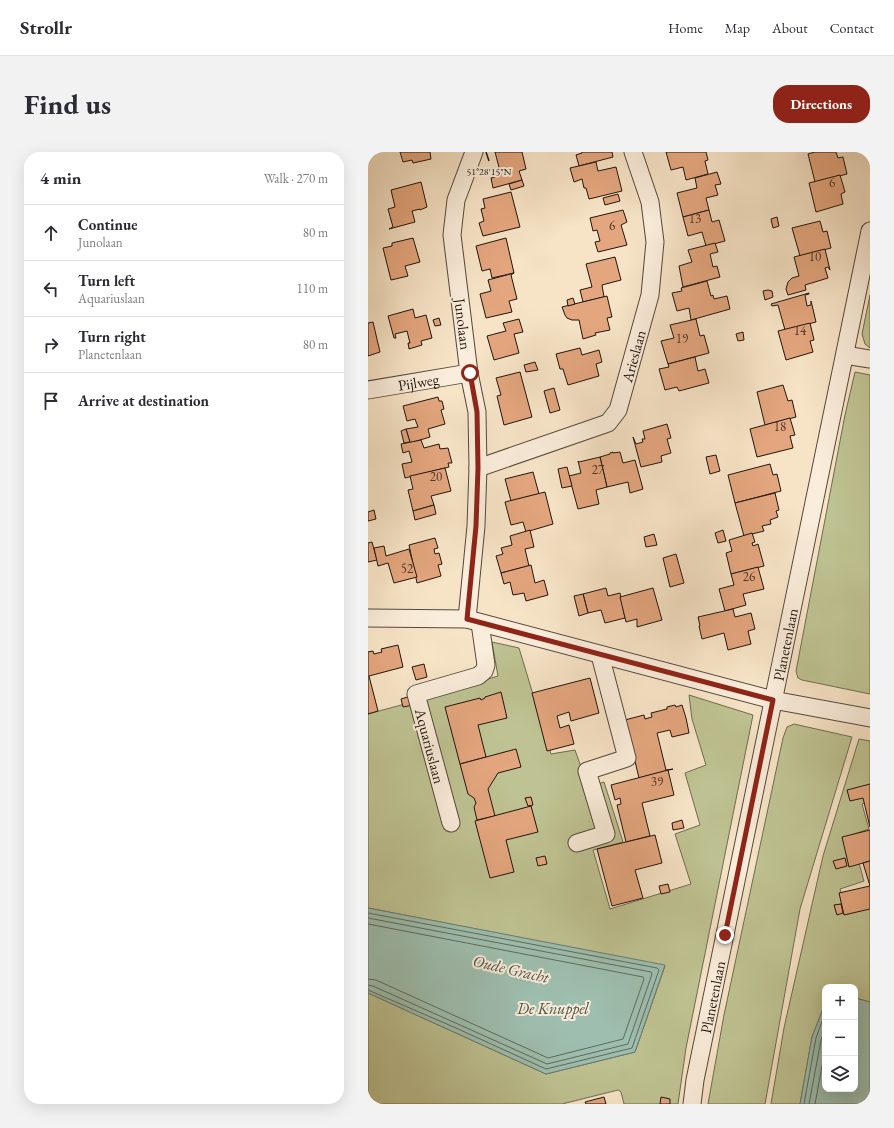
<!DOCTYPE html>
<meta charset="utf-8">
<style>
:root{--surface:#fff;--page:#f2f2f3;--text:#2b2b33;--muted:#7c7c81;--line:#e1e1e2;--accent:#8f2418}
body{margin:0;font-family:"EB Garamond",serif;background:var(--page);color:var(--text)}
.controls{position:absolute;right:12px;bottom:12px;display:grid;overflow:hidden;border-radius:8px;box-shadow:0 4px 16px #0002}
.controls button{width:36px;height:36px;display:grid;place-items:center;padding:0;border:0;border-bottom:1px solid var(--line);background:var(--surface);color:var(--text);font:20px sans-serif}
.stop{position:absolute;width:12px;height:12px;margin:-9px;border:3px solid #8f2418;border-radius:50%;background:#fff}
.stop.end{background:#8f2418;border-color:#fff;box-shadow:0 1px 4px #0008}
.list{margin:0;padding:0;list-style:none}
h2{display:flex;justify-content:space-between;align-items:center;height:52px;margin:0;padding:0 16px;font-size:17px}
h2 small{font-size:13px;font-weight:400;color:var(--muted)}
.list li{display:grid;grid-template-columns:26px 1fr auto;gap:12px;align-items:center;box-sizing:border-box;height:56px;padding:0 16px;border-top:1px solid var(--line)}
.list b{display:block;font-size:15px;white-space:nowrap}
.list p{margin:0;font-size:13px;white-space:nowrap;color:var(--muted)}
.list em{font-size:13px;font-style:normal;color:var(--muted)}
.icon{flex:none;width:22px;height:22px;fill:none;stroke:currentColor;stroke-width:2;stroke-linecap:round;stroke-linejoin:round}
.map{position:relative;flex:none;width:502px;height:952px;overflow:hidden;border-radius:16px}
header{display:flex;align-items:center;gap:24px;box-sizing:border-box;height:56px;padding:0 20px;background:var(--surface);border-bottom:1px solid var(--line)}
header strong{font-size:19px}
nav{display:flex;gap:22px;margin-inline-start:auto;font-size:14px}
.intro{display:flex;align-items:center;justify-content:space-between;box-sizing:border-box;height:96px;padding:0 24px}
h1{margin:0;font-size:28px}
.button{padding:10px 18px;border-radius:16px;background:var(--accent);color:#fff;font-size:14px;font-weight:700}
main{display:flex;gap:24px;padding:0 24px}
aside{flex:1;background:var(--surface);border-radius:16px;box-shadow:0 4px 16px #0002}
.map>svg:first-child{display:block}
.green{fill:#bfc393;stroke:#6f6c50}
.water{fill:#9ebfb0;stroke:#6b7b6f}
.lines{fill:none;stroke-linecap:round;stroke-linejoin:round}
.shore{stroke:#5e6a5e;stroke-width:1}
.building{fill:#e4a67e;stroke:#1f140d}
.minor-casing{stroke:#55483c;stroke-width:19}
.minor{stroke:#faeddb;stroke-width:17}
.route{stroke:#8f2418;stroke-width:5}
.ticks{fill:none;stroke:#1f140d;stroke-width:1.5}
.labels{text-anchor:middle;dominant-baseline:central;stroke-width:4;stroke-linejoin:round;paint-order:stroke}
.number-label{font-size:13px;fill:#503829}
.street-label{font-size:15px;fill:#1f140d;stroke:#faeddb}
.water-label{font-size:16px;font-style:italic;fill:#4b5046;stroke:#faeddb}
.ticks-label{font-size:10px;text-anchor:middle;fill:#1f140d;stroke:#faeddb;stroke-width:4;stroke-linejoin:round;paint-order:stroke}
</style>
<header>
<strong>Strollr</strong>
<nav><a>Home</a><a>Map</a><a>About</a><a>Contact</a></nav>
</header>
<div class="intro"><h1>Find us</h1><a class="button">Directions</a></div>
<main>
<aside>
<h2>4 min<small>Walk · 270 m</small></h2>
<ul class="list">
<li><svg class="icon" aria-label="ahead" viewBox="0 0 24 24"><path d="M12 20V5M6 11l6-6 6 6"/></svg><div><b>Continue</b><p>Junolaan</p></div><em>80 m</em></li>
<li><svg class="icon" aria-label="left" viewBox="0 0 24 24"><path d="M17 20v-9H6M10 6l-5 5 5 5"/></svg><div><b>Turn left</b><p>Aquariuslaan</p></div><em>110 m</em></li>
<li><svg class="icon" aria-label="right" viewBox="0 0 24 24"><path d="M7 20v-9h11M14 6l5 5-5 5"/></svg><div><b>Turn right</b><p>Planetenlaan</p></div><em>80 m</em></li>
<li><svg class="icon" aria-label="arrive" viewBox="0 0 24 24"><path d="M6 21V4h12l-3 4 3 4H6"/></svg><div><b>Arrive at destination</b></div></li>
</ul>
</aside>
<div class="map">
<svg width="502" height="952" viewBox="0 0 502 952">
<rect width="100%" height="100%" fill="#f7e4c7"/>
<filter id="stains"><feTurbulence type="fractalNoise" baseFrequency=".005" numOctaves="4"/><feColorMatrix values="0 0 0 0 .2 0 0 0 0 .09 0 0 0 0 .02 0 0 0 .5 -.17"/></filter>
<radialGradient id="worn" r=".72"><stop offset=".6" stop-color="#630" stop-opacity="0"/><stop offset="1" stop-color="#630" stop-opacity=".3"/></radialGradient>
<!-- green -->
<g class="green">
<path d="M502,143V196L497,192L494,182Z"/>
<path d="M487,220L502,223V542L434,528L430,526L428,519L477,263Z"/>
<path d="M124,490L151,496L183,602L207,598L220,635L236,630L255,690L225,698L242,757L323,732L307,682L332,673L317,621L338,613L324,567L321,543L385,563L318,896L310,952H256L253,940L250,938L194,952H0V841L178,922L267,900L297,814L0,756V562L44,550L130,524Z"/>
<path d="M426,572L484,585L432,757L397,952H340L356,863L415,586L419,575Z"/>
<path d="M491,587L502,589V649L494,652L501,677L483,683L496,729L472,737L479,760L502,754V850L487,846V835H457V852L444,885L432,952H403L416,876L455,704Z"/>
</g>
<!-- water -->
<g class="water">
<path d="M0,756L297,813L267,900L178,922L0,841Z"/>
<path d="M487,846L502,850V952H432L444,885L457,852V937H487Z"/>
</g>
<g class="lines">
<!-- shore -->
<g class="shore">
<path d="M0,761L289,816L291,818L264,896L178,917L88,876L0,838"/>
<path d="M0,766L283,820L284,822L260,892L179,912L5,834L0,833"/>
<path d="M0,772L275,825L276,827L255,887L180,906L8,828L0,827"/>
<path d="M436,952L448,886L457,861"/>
<path d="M441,952L453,888L457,876"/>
<path d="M447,952L457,898"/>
</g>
</g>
<!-- building -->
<g class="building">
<path d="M32,0H62L63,7L45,11L44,8L35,10Z"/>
<path d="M127,0H154L158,17L151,19L154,28L125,36L123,26L133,23Z"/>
<path d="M214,0H244L245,5L211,14L208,3L214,1Z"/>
<path d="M298,0H338L340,8L337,9L340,22L318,28L315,15L303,18Z"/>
<path d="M447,0H468L470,6L475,5L479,22L447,30L440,2Z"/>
<path d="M228,10L230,19L248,15L254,39L221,47L218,36H216L214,27L206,30L202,16Z"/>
<path d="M349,20L353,32L347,33L350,43L338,46L341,58L315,65L309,41L329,36L327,26Z"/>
<path d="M472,23L477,40L473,42L475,52L448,60L441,31Z"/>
<path d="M154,28L156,34L143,38L141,32Z"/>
<path d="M53,30L59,55L52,58V57L44,59L47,70L21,77L25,75L20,57L27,55L23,38Z"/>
<path d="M143,40L152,75L115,84L111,71L116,69L113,57L117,56L115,47Z"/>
<path d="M250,42L252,49L237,53L235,46Z"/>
<path d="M255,58L259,70L253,73L259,93L230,100L227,90L232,89L229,78L225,79L222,66Z"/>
<path d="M341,58L344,70L351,68L357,89L338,94L334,80L320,84L315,65Z"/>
<path d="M409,65L411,74L405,76L403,67Z"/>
<path d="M452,69L455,80L459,79L463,96L432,104L424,76Z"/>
<path d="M45,86L52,110L37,114L40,124L23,128L15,96L24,94V91Z"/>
<path d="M138,86L146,121L124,126L122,117L114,119L108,94Z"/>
<path d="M347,91L350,100L342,102L345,115L349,114L352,125L315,135L311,114L324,110L320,98Z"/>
<path d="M457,97L462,118L460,115L457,116L460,126L437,133L438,138L420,143L418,137L420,130L424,126L431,124L426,105Z"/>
<path d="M247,105L253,128L234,133L236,145L215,150L212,138L224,135L218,112Z"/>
<path d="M146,121L143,123L149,147L141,149L144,160L118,166L112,142L123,139L120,128Z"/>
<path d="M339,129L343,144L345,143L346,147L359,144L362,157L323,168L321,156L309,159L304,141L314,139L313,136Z"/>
<path d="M400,138L404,139L405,145L397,148L395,139Z"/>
<path d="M441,141V142L437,143L439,154L443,153V149L448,170L417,178L410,153L404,154L403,152Z"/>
<path d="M239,144L244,165L239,166L242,178L227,181L228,183L215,187L211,168H204L199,166L197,163L194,155Z"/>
<path d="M205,146L207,152L200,154L199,148Z"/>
<path d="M45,157L47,166L58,163L64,186L53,189L54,193L41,197L40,191H42L39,179L27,182L28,186H26L20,164Z"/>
<path d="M71,166L73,173L67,174L65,168Z"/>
<path d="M151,167L155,180L146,182L151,201L126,208L119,184L138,179L135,171Z"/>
<path d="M328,167L332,184L336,183L341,201L300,212L293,189L306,186L302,173Z"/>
<path d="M5,170L12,200L0,204V171Z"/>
<path d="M442,171L446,188L442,189L445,200L418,208L410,179Z"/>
<path d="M375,180L376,188L370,189L368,182Z"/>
<path d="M212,196L214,203L231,198L234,210L228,212L231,224L200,233L195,217H192L188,202Z"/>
<path d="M327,205L330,219L337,217L341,231L311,239L309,235L297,238L291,217L301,215L300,212Z"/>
<path d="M167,210L170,218L158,220L156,213Z"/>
<path d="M152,220L164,265L136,273L129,244L133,243L128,226Z"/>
<path d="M415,233L420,249L424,248L428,265L397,273L389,240Z"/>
<path d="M186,236L192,258L182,261L176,239Z"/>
<path d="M70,245L71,249H74L76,257L73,258L77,272L60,277L62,285L42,291L38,277L50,275L47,267L39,269L35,254Z"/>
<path d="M422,266L427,283L422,284L425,296L389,305L382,277Z"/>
<path d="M299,272L303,286L299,287L303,301L293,304L294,310L273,315L265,285L268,292L275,290L274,287H277L275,279Z"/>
<path d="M38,277L42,290L36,291L33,279Z"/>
<path d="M53,288L56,296L71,292L72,297L80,296L84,311H80L81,315L37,326L34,312L44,310L41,299L35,301L33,292Z"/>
<path d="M245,300V301L252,300L255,311L267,308L275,337L262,341L260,330L239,335L232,305L242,302V301Z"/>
<path d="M348,303L352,319L342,322L338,305Z"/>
<path d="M232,305L239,335L228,338L231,352L210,357L201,324L213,321L210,309L211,310Z"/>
<path d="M402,312L405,323L409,322L413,339L367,351L360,323Z"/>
<path d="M199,315L204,334L194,336L190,317Z"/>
<path d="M77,316L83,339L63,344L66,353L45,359L40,338L45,337L42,324Z"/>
<path d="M165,320L171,342L143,349L137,327Z"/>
<path d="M177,340L185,372L158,380L155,370L143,373L137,350Z"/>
<path d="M407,341L411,358L408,359L410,365L402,368L403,372L394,374L396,379L376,384L367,351Z"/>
<path d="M66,353L68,362L47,368L45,359Z"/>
<path d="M6,358L8,367L0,369V360Z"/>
<path d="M162,378L166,395L157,397L161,414L133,421L128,404L135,402L133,396L144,393L142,384Z"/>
<path d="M355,378L358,389L350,391L347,381Z"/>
<path d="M384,381L387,390L384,391L385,394L390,392L396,414L363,422L358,401L364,399L361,388Z"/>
<path d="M286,382L289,393L278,395L276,385Z"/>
<path d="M67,386L70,396L66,397L67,402L71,401L74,412L70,413L73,424L49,431L41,393Z"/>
<path d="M4,390L9,408L0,410V391Z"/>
<path d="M16,394L18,404L41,397L49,425L26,431L20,411L10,414L6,396Z"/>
<path d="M308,402L316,431L302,435L295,406Z"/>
<path d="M163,413L167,431L176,428L180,443L158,449L156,441L145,443L142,430L136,432L133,421Z"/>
<path d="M390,415L396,437L375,442L378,453L357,459L351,437L366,433L363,422Z"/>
<path d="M238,436L240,444L252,441L257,466L237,471L233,458L220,461L215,442Z"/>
<path d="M285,436L294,468L269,475V467L258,470L252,445Z"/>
<path d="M215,442L220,461L211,464L206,444Z"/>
<path d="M365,457L367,465L383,461L387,477L380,479L383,492L360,498L356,481L334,487L331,474H332L330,465Z"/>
<path d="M30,493L35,515L1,524L10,559L0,562V500L5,499L6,502L14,500L13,497Z"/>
<path d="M56,512L59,525L48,528L44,515Z"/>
<path d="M222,526L231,561L203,569L201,560L189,564L192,576L201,573L206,592L179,599L164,541Z"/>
<path d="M133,540L139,566L110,573L118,605L92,612L77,555L112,546L113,548L117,546V545Z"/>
<path d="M43,544L45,553L35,555L33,547Z"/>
<path d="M307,553L308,555L314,553L318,566L321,581L304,585L302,578L289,581L298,618L305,617L271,626L257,568L276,563L277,567L284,565L283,561L299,557V555Z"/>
<path d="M148,597L153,615L130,621L120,637L127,664L109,668L106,655L108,651L106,646L100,642L92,612Z"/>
<path d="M300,618L306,643L274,651L282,684L258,690L249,653L253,652L252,646L247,648L243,633Z"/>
<path d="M502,632V675L495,646L482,649L479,638Z"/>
<path d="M163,645L165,653L160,654L157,646Z"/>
<path d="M163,654L170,680L138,688L146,720L122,726L107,669Z"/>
<path d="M314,668L316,676L305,678L304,671Z"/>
<path d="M502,678V709L481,715L474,685Z"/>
<path d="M287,683L294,711L267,718L275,746L244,754L229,697Z"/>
<path d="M177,704L179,712L170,714L168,706Z"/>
<path d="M477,706L479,714L468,717L465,709Z"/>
<path d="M502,709V757L476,763L471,741L502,734L495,711Z"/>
<path d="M300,732L302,740L293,742L291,734Z"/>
<path d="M473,752L475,761L469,763L466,753Z"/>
<path d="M236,945L238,952H218L217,950Z"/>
<path d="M293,945L302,947V952H292Z"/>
</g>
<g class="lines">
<defs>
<g id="minor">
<path d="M477,203L502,207"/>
<path id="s1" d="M0,238L101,221"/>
<path id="s2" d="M110,316L240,271L250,258L282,143L287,90L282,50L265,0"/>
<path d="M0,466L99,467L405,548L502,566"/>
<path d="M99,467L108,374L110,316L109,260L101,221L84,83L88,48L106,0"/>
<path d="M83,671L48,542L110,524L116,519L118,513L112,471"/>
<path d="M209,691L238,682L219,619L259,606L232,503"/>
<path id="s3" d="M324,952L327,928L502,79"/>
</g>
</defs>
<!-- minor casing -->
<use href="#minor" class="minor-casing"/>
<!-- minor -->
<use href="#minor" class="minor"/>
</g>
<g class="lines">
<!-- route -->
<path class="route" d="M102,221L109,260L110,316L108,374L99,467L405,548L357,783"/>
</g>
<!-- ticks -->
<path class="ticks" d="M118,0L121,9"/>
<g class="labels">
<!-- number labels -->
<g class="number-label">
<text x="464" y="30">6</text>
<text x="327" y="66">13</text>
<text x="244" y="73">6</text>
<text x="447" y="104">10</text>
<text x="432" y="178">14</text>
<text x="314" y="186">19</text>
<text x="412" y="274">18</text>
<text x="230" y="317">27</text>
<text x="68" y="324">20</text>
<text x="39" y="416">52</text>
<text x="381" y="424">26</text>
<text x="289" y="629">39</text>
</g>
<!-- street labels -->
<g class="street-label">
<text transform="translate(95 172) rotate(83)">Junolaan</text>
<text stroke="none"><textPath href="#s2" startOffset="210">Arieslaan</textPath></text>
<text stroke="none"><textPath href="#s1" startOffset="51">Pijlweg</textPath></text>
<text stroke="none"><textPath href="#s3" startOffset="469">Planetenlaan</textPath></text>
<text transform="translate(62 594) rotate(75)">Aquariuslaan</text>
<text stroke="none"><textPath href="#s3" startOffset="109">Planetenlaan</textPath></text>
</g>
<!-- water labels -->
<g class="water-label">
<text transform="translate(143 817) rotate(13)">Oude Gracht</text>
<text x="185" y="856">De Knuppel</text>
</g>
</g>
<g class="ticks-label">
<text x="121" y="23">51°28'15"N</text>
</g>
<rect width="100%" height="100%" filter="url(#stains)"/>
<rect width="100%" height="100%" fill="url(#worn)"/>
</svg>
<div class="controls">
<button>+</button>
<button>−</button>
<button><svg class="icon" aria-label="layers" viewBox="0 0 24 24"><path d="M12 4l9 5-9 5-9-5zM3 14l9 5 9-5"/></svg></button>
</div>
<div class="stop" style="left:102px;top:221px"></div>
<div class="stop end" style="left:357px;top:783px"></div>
</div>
</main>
